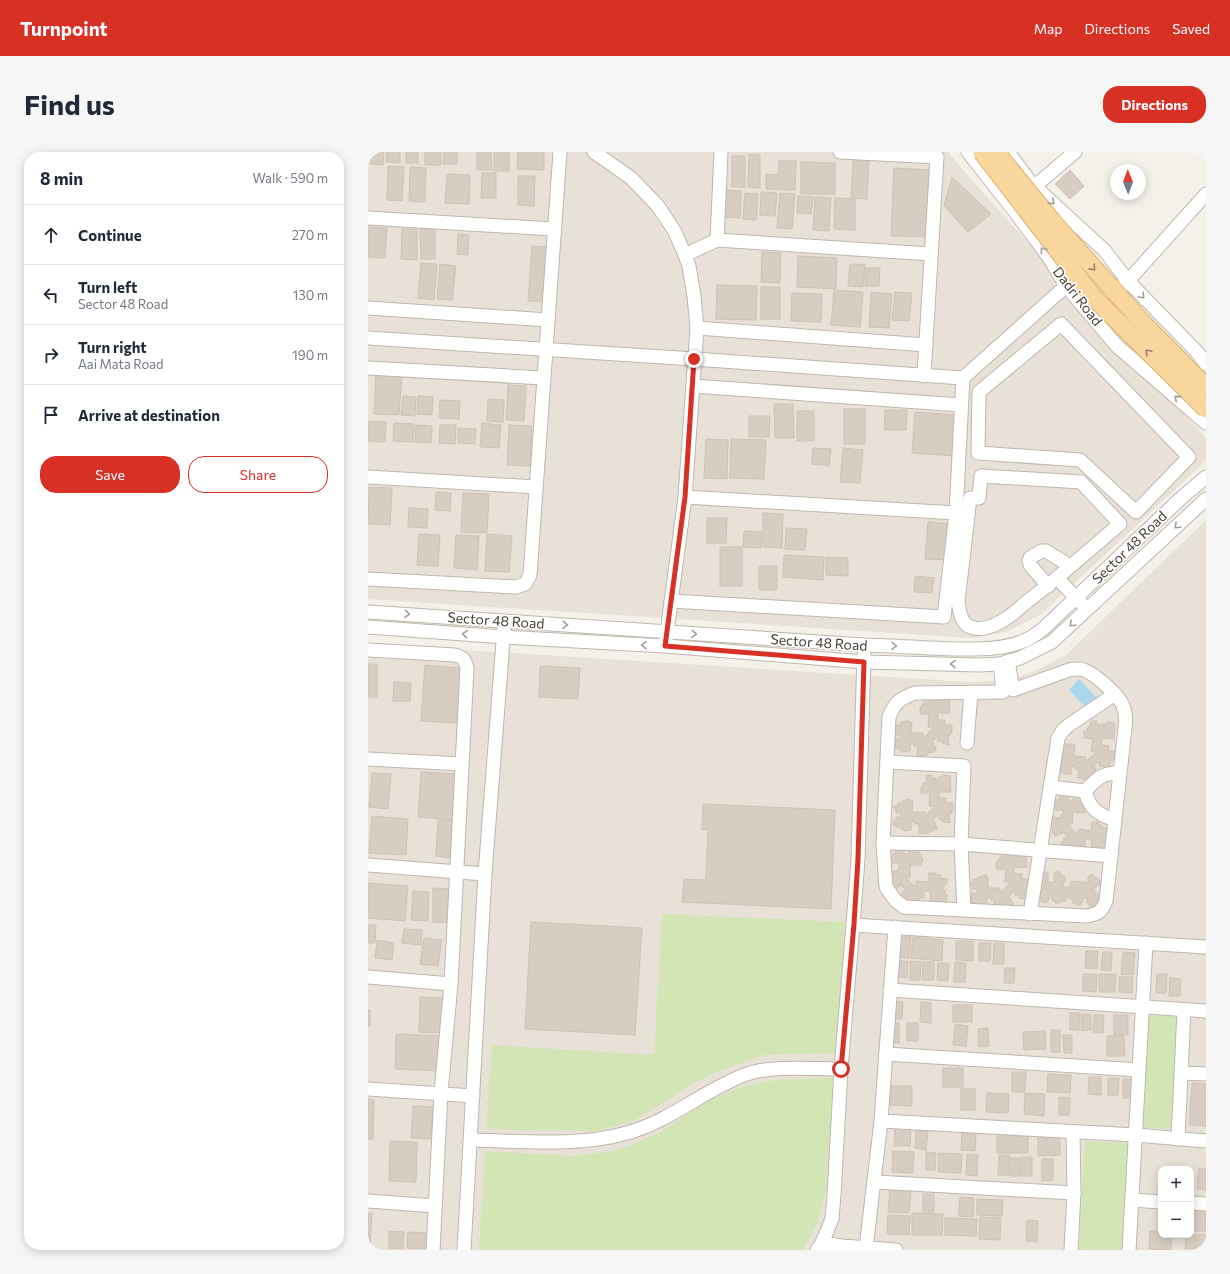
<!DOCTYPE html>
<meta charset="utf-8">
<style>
:root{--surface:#fff;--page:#f6f6f7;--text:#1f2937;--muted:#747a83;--line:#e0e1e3;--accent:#d93025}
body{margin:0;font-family:Commissioner,sans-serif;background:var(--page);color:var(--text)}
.controls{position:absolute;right:12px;bottom:12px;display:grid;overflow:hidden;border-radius:8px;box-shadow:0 2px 10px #0003}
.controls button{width:36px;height:36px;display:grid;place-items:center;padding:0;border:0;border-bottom:1px solid var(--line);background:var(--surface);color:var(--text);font:20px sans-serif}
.compass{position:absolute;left:742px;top:12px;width:36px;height:36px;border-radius:50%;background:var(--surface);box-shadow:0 2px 10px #0003;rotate:359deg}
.stop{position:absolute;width:12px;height:12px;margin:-9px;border:3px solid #d93025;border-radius:50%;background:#fff}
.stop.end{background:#d93025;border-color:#fff;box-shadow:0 1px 4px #0008}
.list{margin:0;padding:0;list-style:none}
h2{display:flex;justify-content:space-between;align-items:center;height:52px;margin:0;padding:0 16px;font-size:17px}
h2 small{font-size:13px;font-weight:400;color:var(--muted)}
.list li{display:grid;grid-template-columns:26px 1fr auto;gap:12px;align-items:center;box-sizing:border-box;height:60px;padding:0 16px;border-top:1px solid var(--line)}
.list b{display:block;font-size:15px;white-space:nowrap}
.list p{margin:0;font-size:13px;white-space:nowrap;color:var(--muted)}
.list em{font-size:13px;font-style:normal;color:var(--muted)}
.actions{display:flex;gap:8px;padding:12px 16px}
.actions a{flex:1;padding:9px 0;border:1px solid var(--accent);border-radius:16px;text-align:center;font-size:14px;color:var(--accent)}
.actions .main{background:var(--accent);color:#fff}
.icon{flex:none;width:22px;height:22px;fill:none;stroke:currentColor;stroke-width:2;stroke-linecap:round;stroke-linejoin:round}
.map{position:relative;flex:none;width:838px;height:1098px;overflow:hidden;border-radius:16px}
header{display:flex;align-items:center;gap:24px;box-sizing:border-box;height:56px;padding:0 20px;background:var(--accent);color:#fff}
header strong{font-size:19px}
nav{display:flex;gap:22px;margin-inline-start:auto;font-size:14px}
.intro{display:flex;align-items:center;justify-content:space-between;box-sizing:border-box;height:96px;padding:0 24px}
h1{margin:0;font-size:28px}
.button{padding:10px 18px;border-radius:16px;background:var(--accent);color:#fff;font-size:14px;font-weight:700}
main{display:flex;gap:24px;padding:0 24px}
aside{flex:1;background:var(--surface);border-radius:16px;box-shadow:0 2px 10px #0003}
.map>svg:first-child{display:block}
.residential{fill:#e7e1d8;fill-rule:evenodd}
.green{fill:#d4e5b5}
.water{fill:#aad7ed}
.building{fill:#d8cdc3;stroke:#cfc2b3}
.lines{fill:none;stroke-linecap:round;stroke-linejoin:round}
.minor-casing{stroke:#bfb7ac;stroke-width:15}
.minor{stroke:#fff;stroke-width:13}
.major-bridge-casing{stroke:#ddb26e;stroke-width:19;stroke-linecap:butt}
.major-bridge{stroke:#f8d69e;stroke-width:17}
.oneway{stroke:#a3a09c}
.oneway2{stroke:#978466}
.route{stroke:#d93025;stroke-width:5}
.labels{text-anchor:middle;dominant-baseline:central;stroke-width:3.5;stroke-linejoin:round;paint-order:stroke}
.street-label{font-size:14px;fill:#474038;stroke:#fff}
</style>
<header>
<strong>Turnpoint</strong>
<nav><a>Map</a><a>Directions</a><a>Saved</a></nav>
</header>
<div class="intro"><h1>Find us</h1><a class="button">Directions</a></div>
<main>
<aside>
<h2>8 min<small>Walk · 590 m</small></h2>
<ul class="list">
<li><svg class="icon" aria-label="ahead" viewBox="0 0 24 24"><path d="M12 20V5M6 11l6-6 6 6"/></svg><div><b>Continue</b></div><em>270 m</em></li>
<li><svg class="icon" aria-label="left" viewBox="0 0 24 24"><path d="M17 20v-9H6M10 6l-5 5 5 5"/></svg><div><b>Turn left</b><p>Sector 48 Road</p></div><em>130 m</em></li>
<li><svg class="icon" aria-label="right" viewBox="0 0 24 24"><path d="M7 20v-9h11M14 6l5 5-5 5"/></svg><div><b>Turn right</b><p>Aai Mata Road</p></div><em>190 m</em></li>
<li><svg class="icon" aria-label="arrive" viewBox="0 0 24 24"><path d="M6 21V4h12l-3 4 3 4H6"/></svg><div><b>Arrive at destination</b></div></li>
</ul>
<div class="actions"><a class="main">Save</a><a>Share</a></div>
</aside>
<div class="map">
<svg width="838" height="1098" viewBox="0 0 838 1098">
<rect width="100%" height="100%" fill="#f4f0ea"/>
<!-- residential -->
<g class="residential">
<path d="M0,0H580L607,32L838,286V309L673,462L641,479L604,486L0,447Z"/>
<path d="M838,368V1098H0V492L601,530L638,528L663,521L698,503ZM793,1017H823V1083H793Z"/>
</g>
<!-- green -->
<g class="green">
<path d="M294,762L477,770L469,901L396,903L351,919L322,933L287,956L267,968L230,979L145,978L118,976L124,893L286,903Z"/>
<path d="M779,863L811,865L805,977L773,975Z"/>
<path d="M467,926L458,1039L449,1072L434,1098H111L117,999L207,1004L250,998L291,981L339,950L372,935L413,927Z"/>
<path d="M717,989L762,991L756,1098H711Z"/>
</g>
<!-- water -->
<path class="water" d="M711,527L732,549L721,559L701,538Z"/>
<!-- building -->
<g class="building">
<path d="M3,0H16L15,13L2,12Z"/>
<path d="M19,0H32V11L18,10Z"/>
<rect x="38" y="0" width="12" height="11"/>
<rect x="57" y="0" width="16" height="13"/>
<path d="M76,0H89V12H75Z"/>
<path d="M109,0H123L124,18H109Z"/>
<rect x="126" y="0" width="15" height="19"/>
<path d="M150,0H176V18L149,17Z"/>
<path d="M381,2L392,3V36L380,35Z"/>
<rect x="364" y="4" width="13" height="31"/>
<path d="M411,9H428L427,38L398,37V22L410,23Z"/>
<path d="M485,9H501L499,47L483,46Z"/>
<path d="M433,10L467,11V42H433Z"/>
<path d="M20,14L36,15L34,49L19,48Z"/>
<path d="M42,15L58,16L57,50L41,49Z"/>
<path d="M526,16L564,18L562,85L523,84Z"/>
<path d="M702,18L716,34L702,47L687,32Z"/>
<path d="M114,21H128V46H113Z"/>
<path d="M79,22L102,23L101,52L77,51Z"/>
<path d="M150,24H167L166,54L150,53Z"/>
<path d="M584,25L623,62L600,80L576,54Z"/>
<path d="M357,38L373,39L372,66L356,65Z"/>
<path d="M393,40L409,41L407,64L392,63Z"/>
<path d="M377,41L390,42L388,68L375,67Z"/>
<path d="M412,41L427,42L424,77L409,76Z"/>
<path d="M430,44L445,45L443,62L429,61Z"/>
<path d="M447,45L463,46L461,79L445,78Z"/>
<path d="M467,46L487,47V78L466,77Z"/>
<path d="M0,75L19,76L17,106L0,105Z"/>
<path d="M34,77H49V108L33,107Z"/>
<path d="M52,77H67V107H53Z"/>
<path d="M90,82L101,83L100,103L89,102Z"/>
<path d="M164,94L180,95L177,150L160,149Z"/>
<path d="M394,100L413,101L412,131L393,130Z"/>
<path d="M430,104L469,106L468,137L429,135Z"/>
<path d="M53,111L69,112L66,148L50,146Z"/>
<path d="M72,112L88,114L84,148L69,147Z"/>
<path d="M482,112L497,113L495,135L480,134Z"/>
<path d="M498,116H512L511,134H497Z"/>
<path d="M349,133L389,134L388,168L348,167Z"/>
<rect x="393" y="135" width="19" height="32"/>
<path d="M466,138L495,140L492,175L463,173Z"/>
<path d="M503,140L524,142L521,176L501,175Z"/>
<path d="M527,140L544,141L541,169L524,168Z"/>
<path d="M424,141L454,142L453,170L423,169Z"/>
<path d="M8,221L34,223L31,263L6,262Z"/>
<path d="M140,233L158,234L156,269L138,268Z"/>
<path d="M35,244L48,245L47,264L33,263Z"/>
<path d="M50,244L65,245L64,263L49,262Z"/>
<path d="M120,247L136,248L135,270L119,269Z"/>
<path d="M72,248L92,249L91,267L71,266Z"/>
<path d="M406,252H425L426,286H407Z"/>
<rect x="476" y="257" width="21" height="35"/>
<path d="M517,258H539L538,278H516Z"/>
<rect x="429" y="259" width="17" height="30"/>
<path d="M547,260L591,263L588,304L544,301Z"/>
<path d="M381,264H402L401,285H381Z"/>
<path d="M1,269L18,270L17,290L0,289Z"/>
<path d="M26,271L46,272L45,290L25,289Z"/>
<path d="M114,271L133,273L131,296L112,295Z"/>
<path d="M48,273L64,274L63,291L47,290Z"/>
<path d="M72,273H88L87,292L71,291Z"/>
<path d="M141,273L164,274L162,314L139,313Z"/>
<path d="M90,276L108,277L107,292L90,291Z"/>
<path d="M338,287L360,288L359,327L336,326Z"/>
<path d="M363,287L398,288L396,327L362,326Z"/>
<path d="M445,296L463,297L461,314L444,312Z"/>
<path d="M475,296L495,298L492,331L472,330Z"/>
<path d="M1,335L24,336L22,373L0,372Z"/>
<path d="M68,340L83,341L82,359L67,358Z"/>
<path d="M95,341L121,342L119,381L93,380Z"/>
<path d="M41,356L60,357L59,376L40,375Z"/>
<path d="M395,361L415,362L414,396L395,395Z"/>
<path d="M339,366H359L358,391H339Z"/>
<path d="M560,370L582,372L579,408L557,407Z"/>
<path d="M418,376L439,377L437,398L417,397Z"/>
<path d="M376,379L394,380L393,396L375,395Z"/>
<path d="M51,382L72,383L70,414L49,413Z"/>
<path d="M119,382L144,384L141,420L117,419Z"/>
<path d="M88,383L111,384L109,418L86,416Z"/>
<rect x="352" y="395" width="22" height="39"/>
<path d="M416,403L456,405L455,428L415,425Z"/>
<path d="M458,405L480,406V424L458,423Z"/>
<rect x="391" y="414" width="18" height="24"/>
<path d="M547,424L566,426L564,441L546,440Z"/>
<rect x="0" y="512" width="9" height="33"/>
<path d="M57,513L93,516L88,571L53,569Z"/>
<path d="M172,514L212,516L210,547L171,545Z"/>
<path d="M26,530L43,531L42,549H25Z"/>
<path d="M558,544L563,547H567V551H569V546H581L582,561H570V568H577V573H584V581H582V584H580L581,593L574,591V589H570V584L563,591H566V595H568V599L565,598V601L560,600V603H557V604L549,603L550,594H546V592H542V599L535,600V599H532V596H527V595H524V590H527V586L530,587V588H532V583H527V579H525V576H528L529,573H533V570H537V569H541V570H544L543,581H555L556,586L566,575H560L561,562H552V555L554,556V552H556Z"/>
<path d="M723,569H729L728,572H732V576L734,577V572H739V570L746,571L747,572L746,587L734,586L733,593L741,594L740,599H747L746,607H745L744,610H742V619L735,617L736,614H731L732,609L724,616H728L727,620H729L726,625H720V627H714L710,626L711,617H708V615L703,614V622H696V621H692L693,618H688L692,610H694L695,604H689L692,594L696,595V592H705L704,593H707L706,604L718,605L717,610L729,600H723L725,587L716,586V579H719V576H721Z"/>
<path d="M53,620L92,622L91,668L50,665Z"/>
<path d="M4,621L23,622L20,657L1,655Z"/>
<path d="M559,623H564V626H568V630H570V625H574V623L582,624L583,640H571V646H578V651H585V659H583V662H581L582,671L575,670V668H571V662L564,670H567V674H569V677H566V679H561V681H558V682L551,681V672H547V670H543V678L536,679V678L533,677V675H528V673H525V669H528V665H531V667H533V661H528V657H526V654H530V651H534V649H538V647L542,648V649H545L544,660H557V665L567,654H561L562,641H553V634H555V631H558Z"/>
<path d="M693,641H698L697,643L701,644V647H699V649H705V644H709L712,643V646H715L718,655L716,661L705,660L704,672H700L710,684V677L723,679L724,670H731L730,673H734V675L741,677V683L738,682V686H734V688H739L738,701L723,700L724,688L717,687V695H712L711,701L693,694V690H695L696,686L701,687L694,679V682H690L689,684H686L687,681H684L685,676L683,675V672H682L683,665L692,666L693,663H695V658H687L686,654L687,651H688V648H691Z"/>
<path d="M335,652L467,658L463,757L314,750L316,727L338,728L340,678H334Z"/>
<path d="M4,664L40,667L38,703L1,701Z"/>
<path d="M70,668L87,669L84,706L68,704Z"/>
<path d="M548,695V698H551V702L553,703L555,710H553V713H542V725H537L548,735V729L561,730V721H568V723H572V726L579,727V732H576V736H572V738H577V742L579,743L578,751L562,752V739H556V746H551V753L532,747V743H534V739H539L532,732V735H528V738L525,737L521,719H530L532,711H524L523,704H524L525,701H527V696H537V699L535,700V702H541V696Z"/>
<path d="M634,699L643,702V706H646V701L658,700L659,715L646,716V722H654V727H660V735H659V738H656L658,747L651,746V743L647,744V738L640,746H643V750H645V753H642V755L626,757V748H623V746H619V754L608,753V751H603V749H601V745H603V741H607V743H609V737H604V733H602V730H605V727H610V725L618,723V725H620V736H632V741L643,730H637L638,717H628V710H631V706L633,707Z"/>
<path d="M676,720H680V730H686V723H687V720H692V723H695V725H697V730H695V734L692,735H703V729L720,731V724H722V723H726V726L729,725V728H732V733H728V736H725L723,738H727V741H730L731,749H729V752H727V754H721V751H719V746H715V750H713V753H708V751H705V748H703V746H698V749H692V751H687V750L684,748V744H681V748H679V751L672,749V746H669L672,738L676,736V734H673L672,722H676Z"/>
<path d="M0,731L40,734L37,769L0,766Z"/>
<path d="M65,736L82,737V771L65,770Z"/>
<path d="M45,739L61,740L60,769L43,768Z"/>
<path d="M163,770L274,776L267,883L157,877Z"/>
<path d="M0,773H8L7,791H0Z"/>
<path d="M36,777L54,778L53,793L34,791Z"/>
<path d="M529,784L543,785L541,806L528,805Z"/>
<path d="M545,785L575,788L574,809L543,806Z"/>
<path d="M56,786L74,788L70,814L52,812Z"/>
<path d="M9,788L26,791L24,808L7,806Z"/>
<path d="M588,789H605V809L588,808Z"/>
<path d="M611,791H623L622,809H611Z"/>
<path d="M626,791H636V812H625Z"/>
<path d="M718,799H730L729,817L717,816Z"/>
<path d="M735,800H744L743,819L733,818Z"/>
<path d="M755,800L767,801L765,823L753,822Z"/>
<path d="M529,809H540L539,826L528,825Z"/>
<path d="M542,809L553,810L552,828H542Z"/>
<path d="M555,810H566V828H554Z"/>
<path d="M587,810L598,811L597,830H586Z"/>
<path d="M570,811H581L580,829L569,828Z"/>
<path d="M637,816H647L646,831H636Z"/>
<path d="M715,822H729L728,840L715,839Z"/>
<path d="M731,822H748L747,840H731Z"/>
<path d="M789,822H799L798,841H788Z"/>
<path d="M751,825H765L764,841L751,840Z"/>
<path d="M802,826L813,827L812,844H801Z"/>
<path d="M52,845L77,846L76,881L51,880Z"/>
<path d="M526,849L535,850L534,867H525Z"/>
<path d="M553,850L563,851V871L552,870Z"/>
<rect x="585" y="853" width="19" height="17"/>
<rect x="0" y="858" width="2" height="16"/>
<rect x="702" y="861" width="10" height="17"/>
<path d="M714,862H723V878L714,879Z"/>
<path d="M726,863H736L735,881L725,880Z"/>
<rect x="746" y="863" width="14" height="20"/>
<rect x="524" y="871" width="7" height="20"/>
<rect x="539" y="871" width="11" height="18"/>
<path d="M587,872L600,874L598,894L585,893Z"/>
<path d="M620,876L621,894L611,895L610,877Z"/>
<rect x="683" y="878" width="9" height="22"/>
<path d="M677,879L678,897L656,898L655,880Z"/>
<path d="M28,882L74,884L73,919L27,917Z"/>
<path d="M695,883H704V901H696Z"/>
<path d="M739,884H756L757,904H739Z"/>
<rect x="575" y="916" width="20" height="19"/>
<path d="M644,920H658L657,940H644Z"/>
<path d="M680,922L703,923L702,941L679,940Z"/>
<path d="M721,925H733V943L720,942Z"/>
<path d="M740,926H751L750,944L740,943Z"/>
<rect x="755" y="927" width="11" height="19"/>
<path d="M824,931L838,932V974L821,973Z"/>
<path d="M523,934H544V954L522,953Z"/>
<rect x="593" y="937" width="14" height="21"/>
<path d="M619,941L641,942L640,961L618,960Z"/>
<path d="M657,941L677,942L676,964L656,962Z"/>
<path d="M691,945L702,946L701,963H691Z"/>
<path d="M0,947L6,948L5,987H0Z"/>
<path d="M45,954L65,955L63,987L43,986Z"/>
<path d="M527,976H543L542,994H526Z"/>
<path d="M548,978L560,979L558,998L547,996Z"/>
<path d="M594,981L608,982L607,999L593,998Z"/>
<path d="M670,983H692V1003L670,1004Z"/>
<rect x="629" y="984" width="31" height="17"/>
<path d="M22,989L49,990L48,1030L21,1029Z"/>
<path d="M525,999L546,1000L545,1021L524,1020Z"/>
<path d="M558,1000L568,1001L567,1018H558Z"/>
<path d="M571,1001L594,1002L593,1021L570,1020Z"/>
<path d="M599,1002L610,1003L609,1024L598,1023Z"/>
<path d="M631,1003H641V1023H630Z"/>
<path d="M653,1005H664V1024H652Z"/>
<rect x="642" y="1006" width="9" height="18"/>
<path d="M674,1007H685V1028L674,1029Z"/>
<path d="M831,1016L838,1017V1038L829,1037Z"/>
<path d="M522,1037L543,1039L541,1061L520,1060Z"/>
<rect x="555" y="1042" width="11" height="18"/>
<path d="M592,1045L606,1046L605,1065L590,1064Z"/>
<path d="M609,1047L635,1048L634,1064L609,1063Z"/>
<path d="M823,1059H837L838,1079H823Z"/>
<path d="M0,1061H4L2,1095H0Z"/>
<path d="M544,1061L575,1062L574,1083H544Z"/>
<path d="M520,1063L542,1064L541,1083L519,1082Z"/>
<path d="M612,1065L633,1066L632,1088L611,1087Z"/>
<path d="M577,1066L609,1067L608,1084L577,1083Z"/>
<path d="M659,1068L670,1069L669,1090L658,1089Z"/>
<path d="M21,1079L36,1080L35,1097L21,1096Z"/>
<path d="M782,1079L793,1080V1083H804L803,1098L781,1097Z"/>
<path d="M40,1080L57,1081V1097L39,1096Z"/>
<path d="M828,1082L838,1083V1098H827Z"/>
<path d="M818,1083H827V1097H817Z"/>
</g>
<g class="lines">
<defs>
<g id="minor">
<path d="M226,0L263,26L290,54L307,80L317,103L321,114L326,144L329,176L317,345L298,488"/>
<path d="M472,0L569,5L556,224"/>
<path d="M600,0L647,60L680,104L698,134L749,194L838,271"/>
<path d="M640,0L663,31L736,98L760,129L829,200L838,212"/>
<path d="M667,34L707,0"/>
<path d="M0,66L186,77"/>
<path d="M349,88L353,0"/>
<path d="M317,103L349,88L563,102"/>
<path d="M0,156L180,168"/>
<path d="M725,158L760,129L838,42"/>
<path d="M693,172L821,305L768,360L712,308L610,301L611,240Z"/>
<path d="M329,176L558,193"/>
<path d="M0,186L326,207L595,226L698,134"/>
<path d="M0,216L175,226"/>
<path d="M325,234L593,253"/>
<path d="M613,324L713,330L752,372C722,397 693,424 661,448C652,455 643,465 632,470C625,474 615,478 606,476C593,474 592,461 590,450L602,346H611Z"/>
<path d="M0,325L168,335"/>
<path d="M317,345L588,361"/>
<path d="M689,426L714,452"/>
<path d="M0,427L148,435L157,432L162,423L192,0"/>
<path d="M680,434L662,413L661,409L662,406L673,399H678L702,414"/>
<path d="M303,449L576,465L588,361L595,226"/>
<path d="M0,460L496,493C527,494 558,496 588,497C610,497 632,498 653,490C662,487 669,482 676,476L811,348L838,325"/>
<path d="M0,475L136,485L297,494L496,510L611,513L632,512L652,506L684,490L838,347"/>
<path d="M0,498L87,503C95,505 97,508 99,516L83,832L73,941L65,1098"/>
<path d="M632,512L635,540L547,541C531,547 527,550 521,565L515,691L518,735L527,748L536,755L718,764C730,762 733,761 738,749L757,576C758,568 758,561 755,554C751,543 727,522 716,518C711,516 707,517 701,518L645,538L640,509"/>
<path d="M599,591L603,540"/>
<path d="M0,607L94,612"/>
<path d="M519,610L596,614L593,692L596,758"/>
<path d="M682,635L717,639"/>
<path d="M747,668C729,662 722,657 717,639C730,626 733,621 752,621"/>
<path d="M515,691L593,692L743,704"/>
<path d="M0,713L117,722"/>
<path d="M662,762L690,586L695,578L701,573L747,542"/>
<path d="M485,773L838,795"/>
<path d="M0,825L83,832"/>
<path d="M522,838L838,859"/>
<path d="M518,902L771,918"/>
<path d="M813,921L838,922"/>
<path d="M0,937L105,944"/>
<path d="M513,969L768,983L838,989"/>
<path d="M810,987L816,858"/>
<path d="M102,988C152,989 211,995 259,981C303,969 337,937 379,922C404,913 446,917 473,917"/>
<path d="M507,1030L706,1041"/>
<path d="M764,1048L793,1050"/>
<path d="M0,1049L67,1054"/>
<path d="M823,1051L838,1052"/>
<path d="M454,1091L474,1094L528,1098"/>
<path d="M498,1096L513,969L527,775"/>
<path d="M96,1098L117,722L136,477"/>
<path d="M449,1098L454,1091L464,1067L466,1043L473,917L485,773L490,707L496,502"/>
<path d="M703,1098L706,1041L705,980"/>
<path d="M761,1098L778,791"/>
</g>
</defs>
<!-- minor casing -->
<use href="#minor" class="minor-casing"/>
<!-- minor -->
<use href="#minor" class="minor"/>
<defs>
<g id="major-bridge">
<path d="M614,0L726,146L838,257"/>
<path d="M632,5L685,70L774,170L838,235"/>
</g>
</defs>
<!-- major-bridge casing -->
<use href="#major-bridge" class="major-bridge-casing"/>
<!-- major-bridge -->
<use href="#major-bridge" class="major-bridge"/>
</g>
<!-- one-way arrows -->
<defs><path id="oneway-chevron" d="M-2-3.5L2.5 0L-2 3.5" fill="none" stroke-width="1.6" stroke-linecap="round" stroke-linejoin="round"/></defs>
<g class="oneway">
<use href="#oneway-chevron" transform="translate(684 50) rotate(42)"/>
<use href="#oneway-chevron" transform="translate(675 98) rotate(-126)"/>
<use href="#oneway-chevron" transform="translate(774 144) rotate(45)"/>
<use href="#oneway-chevron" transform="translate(809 246) rotate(-139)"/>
<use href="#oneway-chevron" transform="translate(809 374) rotate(137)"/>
<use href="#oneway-chevron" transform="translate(39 462) rotate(4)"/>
<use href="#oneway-chevron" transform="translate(704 472) rotate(137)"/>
<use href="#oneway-chevron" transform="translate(197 473) rotate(4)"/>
<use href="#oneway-chevron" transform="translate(97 482) rotate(-176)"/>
<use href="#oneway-chevron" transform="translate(326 482) rotate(4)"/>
<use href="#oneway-chevron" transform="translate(276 493) rotate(-177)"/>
<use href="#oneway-chevron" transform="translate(526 494) rotate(2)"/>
<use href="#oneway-chevron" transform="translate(585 512) rotate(-179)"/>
</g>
<g class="oneway2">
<use href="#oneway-chevron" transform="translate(725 116) rotate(48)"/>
<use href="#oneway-chevron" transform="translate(780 200) rotate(-135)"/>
</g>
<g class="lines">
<!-- route -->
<path class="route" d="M326,207L317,345L297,494L496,510L490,707L486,772L473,917"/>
</g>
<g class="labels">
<!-- street labels -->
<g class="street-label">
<text transform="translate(710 144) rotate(52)">Dadri Road</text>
<text transform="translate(761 395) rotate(-44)">Sector 48 Road</text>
<text transform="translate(128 468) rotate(4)">Sector 48 Road</text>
<text transform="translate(451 490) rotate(4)">Sector 48 Road</text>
</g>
</g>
</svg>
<div class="controls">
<button>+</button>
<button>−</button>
</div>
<svg class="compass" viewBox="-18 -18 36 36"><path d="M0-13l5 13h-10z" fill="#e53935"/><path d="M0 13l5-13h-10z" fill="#747a83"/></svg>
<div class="stop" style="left:473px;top:917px"></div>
<div class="stop end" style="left:326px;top:207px"></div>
</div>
</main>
